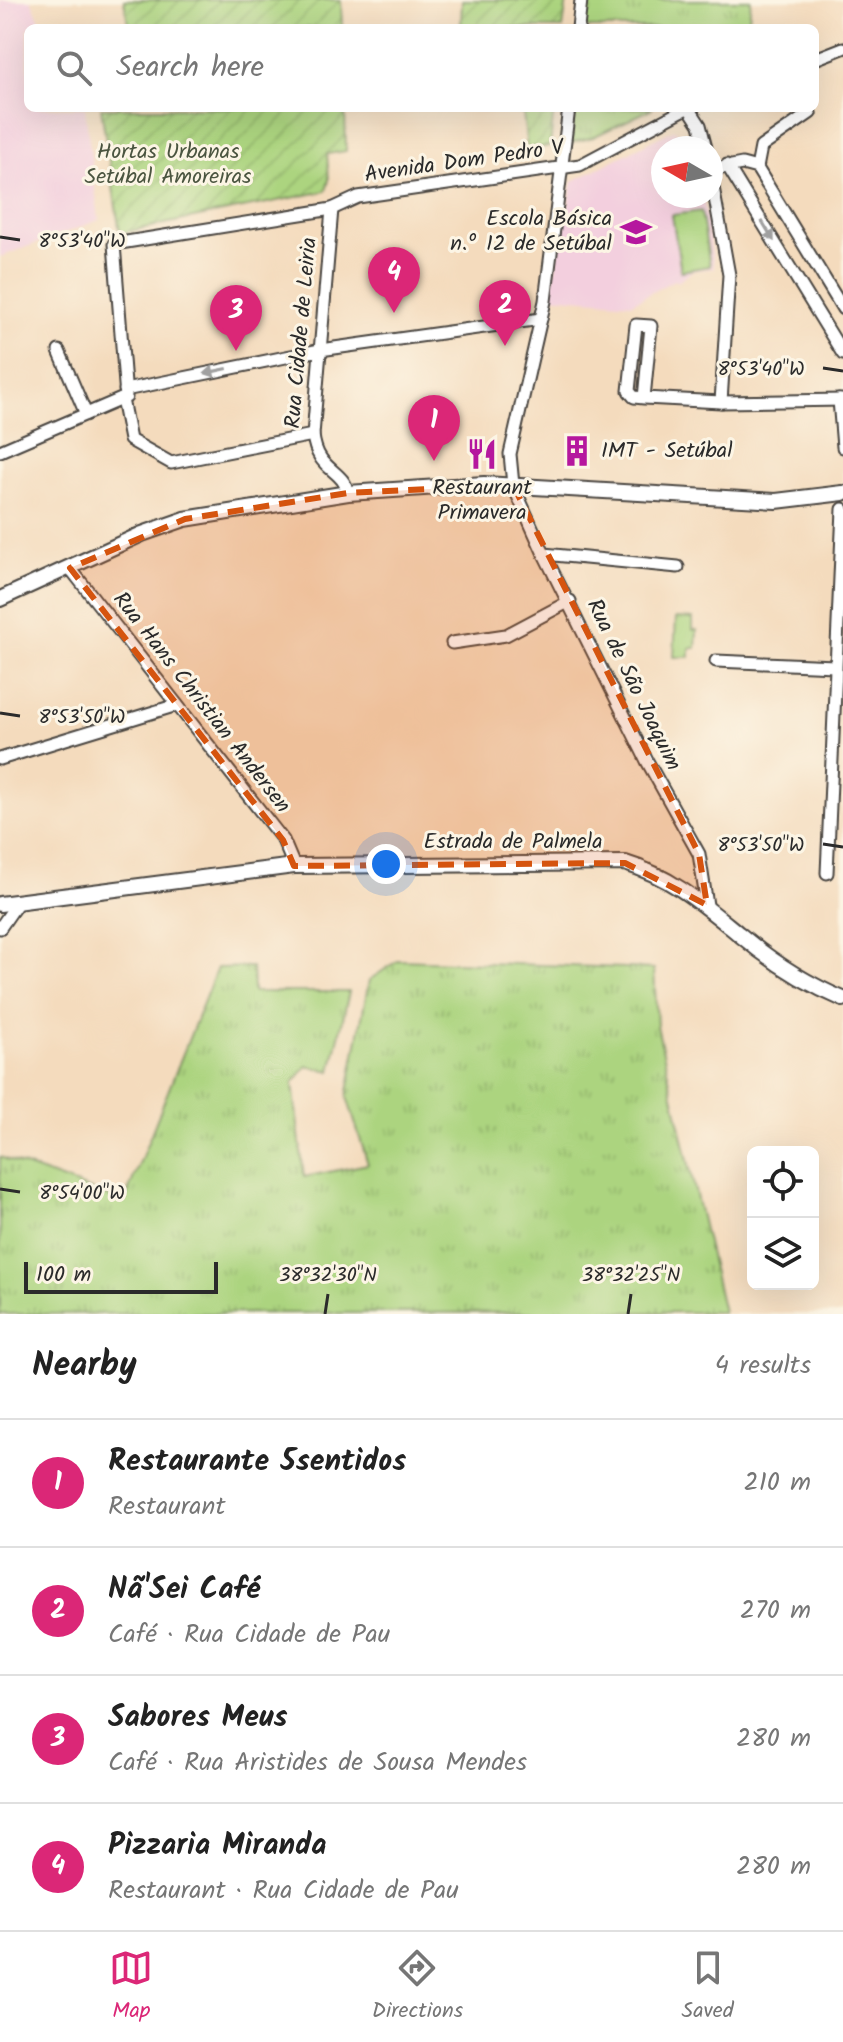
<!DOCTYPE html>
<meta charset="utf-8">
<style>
:root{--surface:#fff;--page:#f6f6f6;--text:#222;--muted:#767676;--line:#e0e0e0;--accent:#db2777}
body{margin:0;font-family:Kalam,sans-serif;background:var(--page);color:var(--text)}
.controls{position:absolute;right:24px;bottom:24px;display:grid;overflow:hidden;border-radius:12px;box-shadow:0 8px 32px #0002}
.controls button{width:72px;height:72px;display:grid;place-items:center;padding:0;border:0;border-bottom:2px solid var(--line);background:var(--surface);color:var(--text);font:40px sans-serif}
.compass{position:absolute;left:651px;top:136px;width:72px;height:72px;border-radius:50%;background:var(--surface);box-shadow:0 8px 32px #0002;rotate:279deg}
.scale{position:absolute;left:24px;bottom:20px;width:194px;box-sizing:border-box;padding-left:8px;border:4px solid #2b2b2b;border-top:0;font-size:22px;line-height:28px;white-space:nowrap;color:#2b2b2b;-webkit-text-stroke:6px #fcf5e5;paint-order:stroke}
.you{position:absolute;left:386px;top:864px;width:28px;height:28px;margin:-20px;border:6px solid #fff;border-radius:50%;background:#1a73e8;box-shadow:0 0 0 12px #1a73e833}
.badge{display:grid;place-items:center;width:52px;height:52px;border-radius:50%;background:var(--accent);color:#fff;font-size:26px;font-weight:700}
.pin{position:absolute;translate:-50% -66px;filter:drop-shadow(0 2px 4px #0008)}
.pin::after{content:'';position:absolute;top:42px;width:28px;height:24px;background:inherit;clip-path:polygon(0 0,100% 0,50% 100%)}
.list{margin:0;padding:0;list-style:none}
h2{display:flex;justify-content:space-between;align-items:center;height:104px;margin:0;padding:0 32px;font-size:34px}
h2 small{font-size:26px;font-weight:400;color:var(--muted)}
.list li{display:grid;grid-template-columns:52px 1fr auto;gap:24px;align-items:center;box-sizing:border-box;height:128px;padding:0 32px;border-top:2px solid var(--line)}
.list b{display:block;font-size:30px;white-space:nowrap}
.list p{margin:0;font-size:26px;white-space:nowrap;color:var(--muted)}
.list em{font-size:26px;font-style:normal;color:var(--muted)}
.icon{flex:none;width:44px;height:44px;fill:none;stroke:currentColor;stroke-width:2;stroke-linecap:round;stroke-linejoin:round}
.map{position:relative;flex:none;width:843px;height:1314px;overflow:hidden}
.search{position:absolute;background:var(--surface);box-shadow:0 8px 32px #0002;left:24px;right:24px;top:24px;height:88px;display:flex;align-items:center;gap:20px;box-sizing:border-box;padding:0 28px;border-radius:12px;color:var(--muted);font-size:30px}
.sheet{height:616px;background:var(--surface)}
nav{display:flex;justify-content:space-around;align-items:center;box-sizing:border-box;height:112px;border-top:2px solid var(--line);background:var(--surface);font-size:22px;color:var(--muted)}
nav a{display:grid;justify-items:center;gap:4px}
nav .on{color:var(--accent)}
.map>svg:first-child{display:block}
.built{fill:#f3cfde}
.grass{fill:url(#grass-tufts);stroke:#6c8055;stroke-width:2}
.park{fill:#acd47f;stroke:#6c8055;stroke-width:2}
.garden{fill:url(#garden-furrows);stroke:#6c8055;stroke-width:2}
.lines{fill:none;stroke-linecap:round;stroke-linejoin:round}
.minor-casing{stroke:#494541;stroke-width:15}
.tertiary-casing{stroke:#494541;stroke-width:18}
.minor{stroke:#fff;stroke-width:11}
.tertiary{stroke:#fff;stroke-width:14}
.oneway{fill:#a0a0a0}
.marked{fill:#d5540f;fill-opacity:0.2;stroke:#d5540f;stroke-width:6;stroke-dasharray:16 10;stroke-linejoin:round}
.ticks{fill:none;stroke:#2b2b2b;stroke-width:3}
.labels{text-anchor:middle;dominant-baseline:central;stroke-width:6;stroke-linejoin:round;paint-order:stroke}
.park-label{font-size:22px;fill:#4b5540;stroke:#fcf5e5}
.street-label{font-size:22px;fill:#2b2b2b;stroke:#fcf5e5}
.poi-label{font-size:22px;fill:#2b2b2b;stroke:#fcf5e5;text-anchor:end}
.ticks-label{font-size:20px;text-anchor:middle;fill:#2b2b2b;stroke:#fcf5e5;stroke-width:6;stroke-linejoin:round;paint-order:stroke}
</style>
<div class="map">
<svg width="843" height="1314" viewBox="0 0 843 1314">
<defs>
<pattern id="grass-tufts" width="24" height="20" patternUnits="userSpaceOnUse" patternTransform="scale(2)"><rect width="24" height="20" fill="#acd47f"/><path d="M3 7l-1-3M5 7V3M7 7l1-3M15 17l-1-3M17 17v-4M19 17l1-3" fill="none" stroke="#94b66e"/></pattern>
<pattern id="garden-furrows" width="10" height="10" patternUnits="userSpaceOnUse" patternTransform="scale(2)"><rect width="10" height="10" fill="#acd47f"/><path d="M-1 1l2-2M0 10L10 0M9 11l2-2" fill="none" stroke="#94b66e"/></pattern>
</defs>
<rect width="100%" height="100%" fill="#fcf5e5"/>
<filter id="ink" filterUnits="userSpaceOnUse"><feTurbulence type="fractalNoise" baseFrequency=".0125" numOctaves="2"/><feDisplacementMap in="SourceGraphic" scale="16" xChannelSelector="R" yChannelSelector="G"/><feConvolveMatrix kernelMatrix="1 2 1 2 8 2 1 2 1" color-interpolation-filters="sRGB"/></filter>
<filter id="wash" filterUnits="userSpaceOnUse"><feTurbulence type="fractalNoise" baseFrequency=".006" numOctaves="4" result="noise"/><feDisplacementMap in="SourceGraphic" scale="32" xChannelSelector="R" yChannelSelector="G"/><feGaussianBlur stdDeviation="1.8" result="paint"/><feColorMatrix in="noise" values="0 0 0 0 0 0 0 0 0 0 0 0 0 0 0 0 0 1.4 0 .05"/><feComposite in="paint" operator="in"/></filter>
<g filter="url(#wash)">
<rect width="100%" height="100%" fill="#f4dbbd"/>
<!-- built -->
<g class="built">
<path d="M0,0H31L43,27L56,28H28V108H85L99,220L0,257Z"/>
<path d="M673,130L689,135L695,148H663V196H703L714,268L692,271L678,282L674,280L632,303L550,296L573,181Z"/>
</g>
<!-- grass -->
<g class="grass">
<path d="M588,0H751L748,28H585Z"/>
<path d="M575,108H653L593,137L571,143Z"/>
<path d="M399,960L654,969L657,1026L723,1312L0,1314V1157L124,1202L217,968L252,967L253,992H349L331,1071L307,1066L293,1083L304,1177L368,1164L347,1097L369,980Z"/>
</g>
<!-- park -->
<g class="park">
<path d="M701,211L710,266L681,271L672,215Z"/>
<path d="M676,618L693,619V630H697L696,648H690V657H674Z"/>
</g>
<!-- garden -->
<g class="garden">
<path d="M124,0H341L342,28H129Z"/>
<path d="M462,0H567L563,28H461Z"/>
<path d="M101,108H345L346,151L327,154L329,180L326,191L120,233Z"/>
<path d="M459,108H554L550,146L527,149L523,113Z"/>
</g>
</g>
<g filter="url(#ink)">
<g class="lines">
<defs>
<g id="minor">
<path d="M578,28L581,0"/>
<path d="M815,59L843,48"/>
<path d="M569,108L545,301L510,454L513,485L544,554L647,761L699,854L707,905"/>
<path d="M689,108L700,125L706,148"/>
<path d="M727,165L843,354"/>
<path d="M757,168L761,147L810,113L808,108"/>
<path d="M711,170L742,164L757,168L843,309"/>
<path d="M711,176L729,275L721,402"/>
<path d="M332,209L313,435C317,472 343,468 348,493"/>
<path d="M59,351L86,414"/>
<path d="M125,390L320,350L541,319"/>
<path d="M644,398L651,326L636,325L629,391L634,397L644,398L721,402L843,400"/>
<path d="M122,399L130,440L171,463L313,435"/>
<path d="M839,400L843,447"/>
<path d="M0,451L126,397L114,244L332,209L358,197L580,165L687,108"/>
<path d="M544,554L678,567"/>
<path d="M70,568L283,840L294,866"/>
<path d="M452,643L506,635L570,601"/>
<path d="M716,661L835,666"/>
<path d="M0,759L177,705"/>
<path d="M827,873L843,509"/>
<path d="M0,928L18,902"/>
</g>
<g id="tertiary">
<path d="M0,599L142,534L185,519L348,493L484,484L776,501L843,493"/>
<path d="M0,904L294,866L625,863C672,877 702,904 739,934C771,961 805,983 843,999"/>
</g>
</defs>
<!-- minor casing -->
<use href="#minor" class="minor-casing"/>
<!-- tertiary casing -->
<use href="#tertiary" class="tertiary-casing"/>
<!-- minor -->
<use href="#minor" class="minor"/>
<!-- tertiary -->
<use href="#tertiary" class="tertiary"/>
</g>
<!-- one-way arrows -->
<defs><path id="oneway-solid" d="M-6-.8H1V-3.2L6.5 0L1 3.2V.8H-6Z" transform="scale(2)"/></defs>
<g class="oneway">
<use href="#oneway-solid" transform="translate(768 231) rotate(59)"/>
<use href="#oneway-solid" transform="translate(216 371) rotate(168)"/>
</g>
</g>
<!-- marked area -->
<path class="marked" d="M513,485L699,854L707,905L625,863L294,866L283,840L70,568L185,519L348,493Z"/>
<!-- ticks -->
<path class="ticks" d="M0,237L20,240M823,368L843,371M0,713L20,716M823,844L843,847M0,1189L20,1192M325,1314L328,1294M628,1314L631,1294"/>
<!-- icons -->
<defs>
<symbol id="school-bare" viewBox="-9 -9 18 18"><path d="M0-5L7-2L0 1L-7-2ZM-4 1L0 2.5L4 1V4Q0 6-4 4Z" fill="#b5179e" stroke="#fcf5e5" stroke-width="2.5" paint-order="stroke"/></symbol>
<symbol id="building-bare" viewBox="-9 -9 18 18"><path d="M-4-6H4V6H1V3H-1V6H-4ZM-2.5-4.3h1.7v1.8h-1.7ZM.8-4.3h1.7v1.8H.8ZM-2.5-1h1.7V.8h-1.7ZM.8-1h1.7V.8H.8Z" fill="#b5179e" stroke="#fcf5e5" stroke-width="2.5" paint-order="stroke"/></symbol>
<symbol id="restaurant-bare" viewBox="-9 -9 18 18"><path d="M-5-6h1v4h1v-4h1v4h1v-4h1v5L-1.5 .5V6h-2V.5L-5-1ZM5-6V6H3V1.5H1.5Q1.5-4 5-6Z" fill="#b5179e" stroke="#fcf5e5" stroke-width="2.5" paint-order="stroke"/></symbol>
</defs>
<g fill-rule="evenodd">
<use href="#school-bare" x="614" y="210" width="44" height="44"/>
<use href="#building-bare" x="555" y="429" width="44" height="44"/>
<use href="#restaurant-bare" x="460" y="432" width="44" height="44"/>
</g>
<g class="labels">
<!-- park labels -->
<g class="park-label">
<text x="168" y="152">Hortas Urbanas<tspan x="168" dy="25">Setúbal Amoreiras</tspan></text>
</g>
<!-- street labels -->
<g class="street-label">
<text transform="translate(464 162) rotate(-8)">Avenida Dom Pedro V</text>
<text transform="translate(302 333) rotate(-85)">Rua Cidade de Leiria</text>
<text transform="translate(633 685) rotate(64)">Rua de São Joaquim</text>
<text transform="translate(201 703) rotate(52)">Rua Hans Christian Andersen</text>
<text x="513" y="842">Estrada de Palmela</text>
</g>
<!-- poi labels -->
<g class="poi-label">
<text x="612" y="219">Escola Básica<tspan x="612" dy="25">n.º 12 de Setúbal</tspan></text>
<text x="601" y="451" text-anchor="start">IMT - Setúbal</text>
<text x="482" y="488" text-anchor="middle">Restaurant<tspan x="482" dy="25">Primavera</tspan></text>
</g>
</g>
<g class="ticks-label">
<text x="82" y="247">8°53'40"W</text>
<text x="761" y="375">8°53'40"W</text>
<text x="82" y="723">8°53'50"W</text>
<text x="761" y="851">8°53'50"W</text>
<text x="82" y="1199">8°54'00"W</text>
<text x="328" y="1281">38°32'30"N</text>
<text x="631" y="1281">38°32'25"N</text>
</g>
</svg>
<div class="controls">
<button><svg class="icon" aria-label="locate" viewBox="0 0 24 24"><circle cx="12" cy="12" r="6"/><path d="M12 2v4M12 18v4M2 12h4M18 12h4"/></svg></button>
<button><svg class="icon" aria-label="layers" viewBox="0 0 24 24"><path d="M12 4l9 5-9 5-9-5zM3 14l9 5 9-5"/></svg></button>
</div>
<svg class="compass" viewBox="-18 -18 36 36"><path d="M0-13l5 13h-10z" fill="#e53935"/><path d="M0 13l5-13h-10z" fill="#767676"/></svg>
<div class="scale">100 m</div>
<div class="you"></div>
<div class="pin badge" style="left:434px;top:461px">1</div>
<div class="pin badge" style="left:505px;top:346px">2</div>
<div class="pin badge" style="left:236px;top:351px">3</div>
<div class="pin badge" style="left:394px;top:313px">4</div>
<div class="search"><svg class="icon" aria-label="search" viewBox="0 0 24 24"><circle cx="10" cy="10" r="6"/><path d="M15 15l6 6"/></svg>Search here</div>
</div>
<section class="sheet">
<h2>Nearby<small>4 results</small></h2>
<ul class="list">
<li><span class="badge">1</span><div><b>Restaurante 5sentidos</b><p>Restaurant</p></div><em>210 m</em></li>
<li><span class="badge">2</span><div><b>Nã'Sei Café</b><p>Café · Rua Cidade de Pau</p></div><em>270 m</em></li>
<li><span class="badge">3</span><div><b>Sabores Meus</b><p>Café · Rua Aristides de Sousa Mendes</p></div><em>280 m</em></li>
<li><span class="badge">4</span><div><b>Pizzaria Miranda</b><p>Restaurant · Rua Cidade de Pau</p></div><em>280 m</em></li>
</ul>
</section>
<nav>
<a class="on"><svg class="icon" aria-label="map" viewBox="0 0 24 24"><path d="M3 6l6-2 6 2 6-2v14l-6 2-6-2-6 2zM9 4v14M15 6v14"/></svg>Map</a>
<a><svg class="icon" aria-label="directions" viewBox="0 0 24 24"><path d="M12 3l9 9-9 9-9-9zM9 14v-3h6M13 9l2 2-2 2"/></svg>Directions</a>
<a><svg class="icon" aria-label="saved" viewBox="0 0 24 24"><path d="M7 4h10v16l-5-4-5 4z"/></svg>Saved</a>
</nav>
